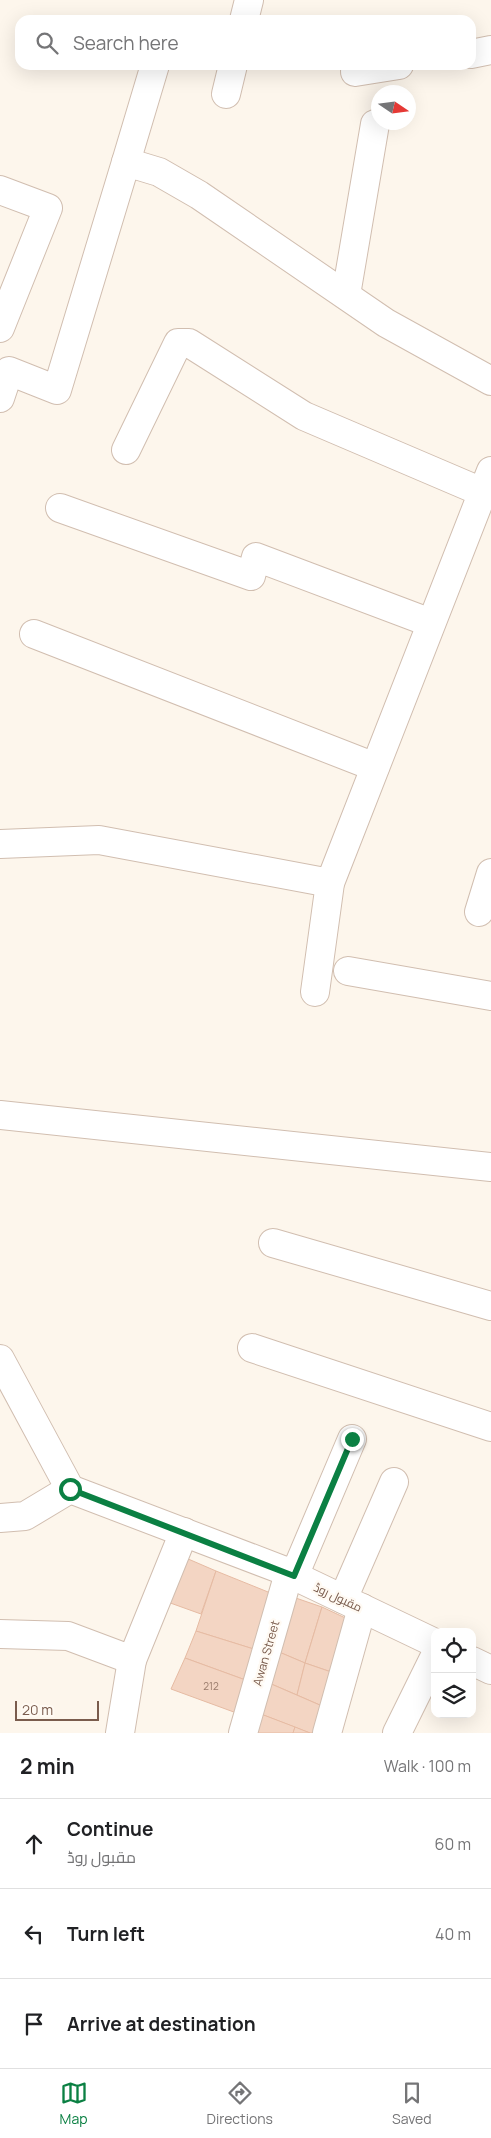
<!DOCTYPE html>
<meta charset="utf-8">
<style>
:root{--surface:#fff;--page:#f6f6f6;--text:#202124;--muted:#757577;--line:#e0e0e0;--accent:#0b8043}
body{margin:0;font-family:Manrope,Cairo,sans-serif;background:var(--page);color:var(--text)}
.controls{position:absolute;right:15px;bottom:15px;display:grid;overflow:hidden;border-radius:10px;box-shadow:0 5px 20px #0002}
.controls button{width:45px;height:45px;display:grid;place-items:center;padding:0;border:0;border-bottom:1px solid var(--line);background:var(--surface);color:var(--text);font:25px sans-serif}
.compass{position:absolute;left:371px;top:85px;width:45px;height:45px;border-radius:50%;background:var(--surface);box-shadow:0 5px 20px #0002;rotate:103deg}
.scale{position:absolute;left:15px;bottom:12px;width:84px;box-sizing:border-box;padding-left:5px;border:2px solid #7a5c4d;border-top:0;font-size:14px;line-height:18px;white-space:nowrap;color:#7a5c4d;-webkit-text-stroke:4px #fffaf3;paint-order:stroke}
.stop{position:absolute;width:15px;height:15px;margin:-11px;border:4px solid #0b8043;border-radius:50%;background:#fff}
.stop.end{background:#0b8043;border-color:#fff;box-shadow:0 1px 5px #0008}
.list{margin:0;padding:0;list-style:none}
h2{display:flex;justify-content:space-between;align-items:center;height:65px;margin:0;padding:0 20px;font-size:21px}
h2 small{font-size:16px;font-weight:400;color:var(--muted)}
.list li{display:grid;grid-template-columns:32px 1fr auto;gap:15px;align-items:center;box-sizing:border-box;height:90px;padding:0 20px;border-top:1px solid var(--line)}
.list b{display:block;font-size:19px;white-space:nowrap}
.list p{margin:0;font-size:16px;white-space:nowrap;color:var(--muted)}
.list em{font-size:16px;font-style:normal;color:var(--muted)}
.icon{flex:none;width:28px;height:28px;fill:none;stroke:currentColor;stroke-width:2;stroke-linecap:round;stroke-linejoin:round}
.map{position:relative;flex:none;width:491px;height:1733px;overflow:hidden}
.search{position:absolute;background:var(--surface);box-shadow:0 5px 20px #0002;left:15px;right:15px;top:15px;height:55px;display:flex;align-items:center;gap:12px;box-sizing:border-box;padding:0 18px;border-radius:15px;color:var(--muted);font-size:19px}
.sheet{height:335px;background:var(--surface)}
nav{display:flex;justify-content:space-around;align-items:center;box-sizing:border-box;height:70px;border-top:1px solid var(--line);background:var(--surface);font-size:14px;color:var(--muted)}
nav a{display:grid;justify-items:center;gap:2px}
nav .on{color:var(--accent)}
.map>svg:first-child{display:block}
.building{fill:#f3d5c3;stroke:#e6bba3}
.lines{fill:none;stroke-linecap:round;stroke-linejoin:round}
.minor-casing{stroke:#d1beb0;stroke-width:30}
.minor{stroke:#fff;stroke-width:28}
.route{stroke:#0b8043;stroke-width:6}
.labels{text-anchor:middle;dominant-baseline:central;stroke-width:4.5;stroke-linejoin:round;paint-order:stroke}
.number-label{font-size:10px;fill:#987a6a}
.street-label{font-size:12px;fill:#7a5c4d;stroke:#fffaf3}
</style>
<div class="map">
<svg width="491" height="1733" viewBox="0 0 491 1733">
<rect width="100%" height="100%" fill="#fdf6ec"/>
<!-- building -->
<g class="building">
<path d="M179,1555L216,1571L201,1614L162,1600Z"/>
<path d="M216,1571L273,1594L260,1651L196,1631Z"/>
<path d="M287,1595L322,1607L305,1663L272,1649Z"/>
<path d="M322,1607L354,1622L340,1675L305,1663Z"/>
<path d="M196,1631L260,1651L251,1682L185,1658Z"/>
<path d="M272,1649L305,1663L297,1695L262,1680Z"/>
<path d="M185,1658L251,1682L242,1715L171,1689Z"/>
<path d="M305,1663L340,1675L329,1709L297,1695Z"/>
<path d="M262,1680L329,1709L323,1733H310L253,1711Z"/>
<path d="M253,1711L295,1727L293,1733H246Z"/>
<path d="M295,1727L310,1733H293Z"/>
</g>
<g class="lines">
<defs>
<g id="minor">
<path d="M244,20L249,0"/>
<path d="M471,54L491,50"/>
<path d="M355,72L399,65"/>
<path d="M226,94L233,65"/>
<path d="M126,162L155,65"/>
<path d="M0,190L48,208L0,328"/>
<path d="M346,295L375,124"/>
<path d="M0,398L9,371L57,390L126,162L159,172L199,195L386,323L491,381"/>
<path d="M126,450L178,343H189L304,416L482,492"/>
<path d="M60,508L251,576L256,557L431,623"/>
<path d="M34,634L375,767"/>
<path d="M0,844L99,840L330,883"/>
<path d="M479,912L491,873"/>
<path d="M348,971L491,996"/>
<path d="M315,992L330,883L491,471"/>
<path d="M0,1115L491,1167"/>
<path d="M273,1243L491,1306"/>
<path d="M252,1348L491,1427"/>
<path d="M0,1359L70,1489L280,1569L435,1643"/>
<path d="M0,1518L25,1516L70,1489"/>
<path d="M294,1576L352,1439"/>
<path d="M343,1599L394,1482"/>
<path d="M0,1634L68,1636L132,1660L184,1532"/>
<path d="M472,1661L491,1670"/>
<path d="M120,1733L132,1660"/>
<path d="M243,1733L289,1573"/>
<path d="M327,1733L362,1608"/>
<path d="M397,1733L435,1656"/>
</g>
</defs>
<!-- minor casing -->
<use href="#minor" class="minor-casing"/>
<!-- minor -->
<use href="#minor" class="minor"/>
</g>
<g class="lines">
<!-- route -->
<path class="route" d="M70,1489L294,1576L352,1439"/>
</g>
<g class="labels">
<!-- number labels -->
<g class="number-label">
<text x="211" y="1686">212</text>
</g>
<!-- street labels -->
<g class="street-label">
<text transform="translate(338 1597) rotate(25)">مقبول روڈ</text>
<text transform="translate(266 1653) rotate(-74)">Awan Street</text>
</g>
</g>
</svg>
<div class="controls">
<button><svg class="icon" aria-label="locate" viewBox="0 0 24 24"><circle cx="12" cy="12" r="6"/><path d="M12 2v4M12 18v4M2 12h4M18 12h4"/></svg></button>
<button><svg class="icon" aria-label="layers" viewBox="0 0 24 24"><path d="M12 4l9 5-9 5-9-5zM3 14l9 5 9-5"/></svg></button>
</div>
<svg class="compass" viewBox="-18 -18 36 36"><path d="M0-13l5 13h-10z" fill="#e53935"/><path d="M0 13l5-13h-10z" fill="#757577"/></svg>
<div class="scale">20 m</div>
<div class="stop" style="left:70px;top:1489px"></div>
<div class="stop end" style="left:352px;top:1439px"></div>
<div class="search"><svg class="icon" aria-label="search" viewBox="0 0 24 24"><circle cx="10" cy="10" r="6"/><path d="M15 15l6 6"/></svg>Search here</div>
</div>
<section class="sheet">
<h2>2 min<small>Walk · 100 m</small></h2>
<ul class="list">
<li><svg class="icon" aria-label="ahead" viewBox="0 0 24 24"><path d="M12 20V5M6 11l6-6 6 6"/></svg><div><b>Continue</b><p>مقبول روڈ</p></div><em>60 m</em></li>
<li><svg class="icon" aria-label="left" viewBox="0 0 24 24"><path d="M17 20v-9H6M10 6l-5 5 5 5"/></svg><div><b>Turn left</b></div><em>40 m</em></li>
<li><svg class="icon" aria-label="arrive" viewBox="0 0 24 24"><path d="M6 21V4h12l-3 4 3 4H6"/></svg><div><b>Arrive at destination</b></div></li>
</ul>
</section>
<nav>
<a class="on"><svg class="icon" aria-label="map" viewBox="0 0 24 24"><path d="M3 6l6-2 6 2 6-2v14l-6 2-6-2-6 2zM9 4v14M15 6v14"/></svg>Map</a>
<a><svg class="icon" aria-label="directions" viewBox="0 0 24 24"><path d="M12 3l9 9-9 9-9-9zM9 14v-3h6M13 9l2 2-2 2"/></svg>Directions</a>
<a><svg class="icon" aria-label="saved" viewBox="0 0 24 24"><path d="M7 4h10v16l-5-4-5 4z"/></svg>Saved</a>
</nav>
